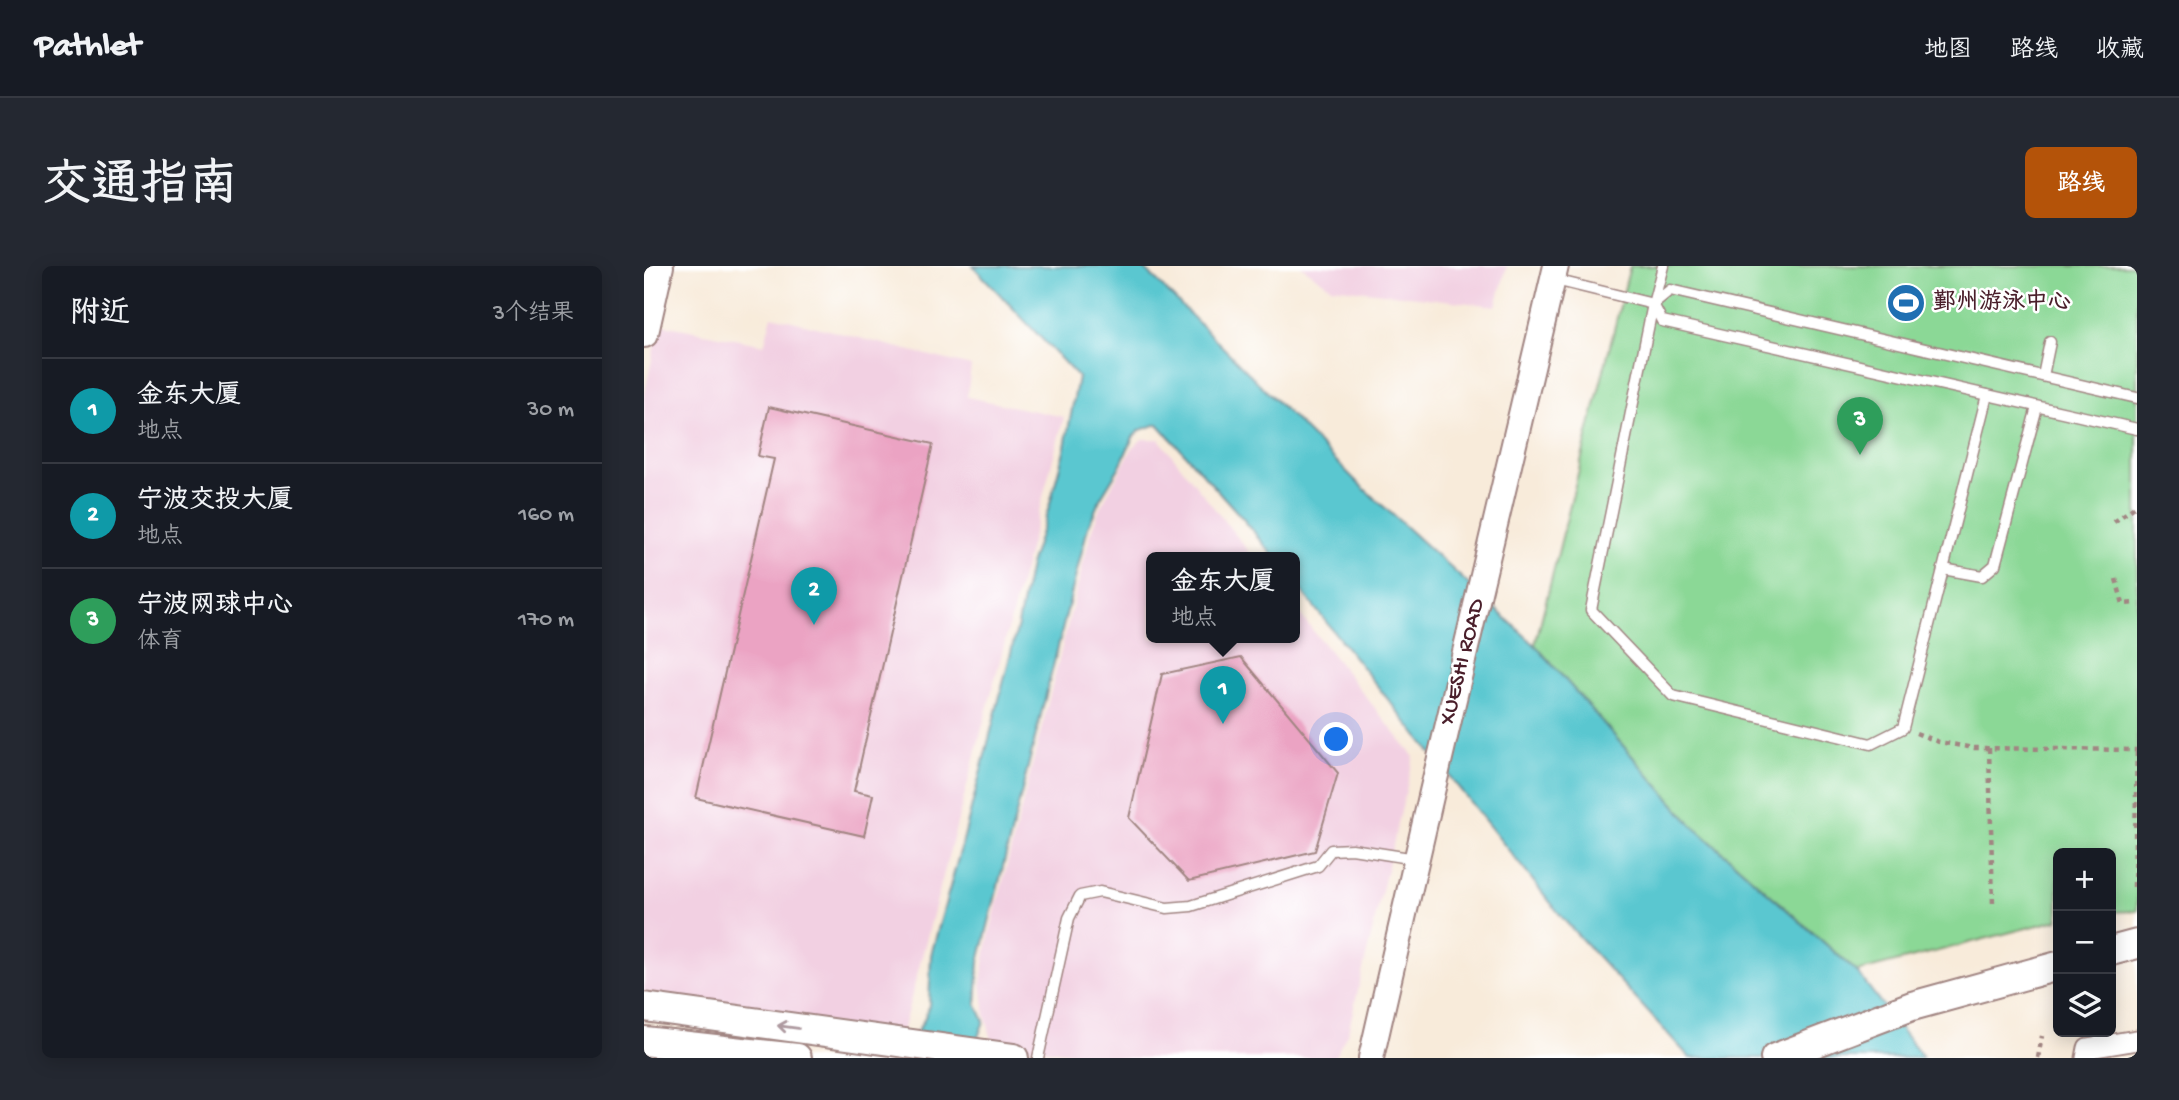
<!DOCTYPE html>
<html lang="zh">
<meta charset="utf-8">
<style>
:root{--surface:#171b24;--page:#242831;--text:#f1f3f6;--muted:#9ea1a6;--line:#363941;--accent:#b45309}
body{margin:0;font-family:"Gochi Hand","LXGW WenKai TC",sans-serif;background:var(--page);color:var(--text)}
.controls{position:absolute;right:21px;bottom:21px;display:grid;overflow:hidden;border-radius:10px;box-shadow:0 4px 18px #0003}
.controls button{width:63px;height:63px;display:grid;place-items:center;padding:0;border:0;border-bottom:2px solid var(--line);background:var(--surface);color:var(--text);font:35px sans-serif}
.you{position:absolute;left:693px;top:474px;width:24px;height:24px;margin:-18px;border:5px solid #fff;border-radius:50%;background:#1a73e8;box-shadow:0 0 0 10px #1a73e833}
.badge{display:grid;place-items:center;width:46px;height:46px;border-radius:50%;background:var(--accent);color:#fff;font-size:23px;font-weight:700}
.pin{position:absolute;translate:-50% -58px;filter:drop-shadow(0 2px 4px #0008)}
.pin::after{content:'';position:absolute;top:37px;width:24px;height:21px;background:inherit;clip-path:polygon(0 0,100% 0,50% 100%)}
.popup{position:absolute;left:502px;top:286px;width:154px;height:91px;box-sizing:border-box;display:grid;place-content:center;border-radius:10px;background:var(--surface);filter:drop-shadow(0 2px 5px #0005);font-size:23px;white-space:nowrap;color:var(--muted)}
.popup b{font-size:26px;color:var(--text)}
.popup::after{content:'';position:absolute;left:50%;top:100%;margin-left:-14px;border:14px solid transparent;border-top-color:var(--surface)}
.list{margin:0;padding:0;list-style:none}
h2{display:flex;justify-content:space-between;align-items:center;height:91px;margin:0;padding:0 28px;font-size:30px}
h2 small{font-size:23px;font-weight:400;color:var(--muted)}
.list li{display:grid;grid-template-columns:46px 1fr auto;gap:21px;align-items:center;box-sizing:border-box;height:105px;padding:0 28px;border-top:2px solid var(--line)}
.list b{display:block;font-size:26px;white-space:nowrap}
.list p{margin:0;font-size:23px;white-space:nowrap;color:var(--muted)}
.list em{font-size:23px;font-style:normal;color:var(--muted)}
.icon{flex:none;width:38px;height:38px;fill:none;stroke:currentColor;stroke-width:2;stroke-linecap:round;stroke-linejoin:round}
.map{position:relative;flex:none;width:1493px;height:792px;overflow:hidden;border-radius:10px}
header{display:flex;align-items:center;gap:42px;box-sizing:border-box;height:98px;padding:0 35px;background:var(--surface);border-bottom:2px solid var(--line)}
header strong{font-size:33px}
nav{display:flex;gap:38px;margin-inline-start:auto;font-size:24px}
.intro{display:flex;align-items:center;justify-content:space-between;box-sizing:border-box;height:168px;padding:0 42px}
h1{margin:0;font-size:49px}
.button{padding:18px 32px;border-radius:10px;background:var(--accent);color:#fff;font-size:24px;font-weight:700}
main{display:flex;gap:42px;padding:0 42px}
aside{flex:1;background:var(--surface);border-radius:10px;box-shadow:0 4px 18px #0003}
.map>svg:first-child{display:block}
.built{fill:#f2d0e2}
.green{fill:#8bd896;stroke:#6a7c60;stroke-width:2}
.water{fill:#5ac7d0;stroke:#52737e;stroke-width:2}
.building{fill:#eba3c3}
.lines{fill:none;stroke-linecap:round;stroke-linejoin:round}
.service-casing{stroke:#a18582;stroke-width:13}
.minor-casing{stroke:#a18582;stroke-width:23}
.tertiary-casing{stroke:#a18582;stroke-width:28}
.secondary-casing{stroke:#a18582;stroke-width:32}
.path{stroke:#a18582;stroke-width:4.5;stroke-dasharray:5 5;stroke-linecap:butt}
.service{stroke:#fff;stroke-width:10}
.minor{stroke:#fff;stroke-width:19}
.tertiary{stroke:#fff;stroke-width:24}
.secondary{stroke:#fff;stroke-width:28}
.oneway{stroke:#ae9aa0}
.labels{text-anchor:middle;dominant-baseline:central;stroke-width:5;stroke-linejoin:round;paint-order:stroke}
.poi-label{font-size:23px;font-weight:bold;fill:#4a1f2b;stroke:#fff;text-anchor:start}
.street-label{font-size:23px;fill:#4a1f2b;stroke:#fff}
</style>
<header>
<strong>Pathlet</strong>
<nav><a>地图</a><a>路线</a><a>收藏</a></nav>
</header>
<div class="intro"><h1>交通指南</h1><a class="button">路线</a></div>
<main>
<aside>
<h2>附近<small>3个结果</small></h2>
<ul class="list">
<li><span class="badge" style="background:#0f9aa8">1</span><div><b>金东大厦</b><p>地点</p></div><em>30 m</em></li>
<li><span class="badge" style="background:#0f9aa8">2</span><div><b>宁波交投大厦</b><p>地点</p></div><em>160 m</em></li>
<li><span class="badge" style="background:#2e9e5b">3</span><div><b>宁波网球中心</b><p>体育</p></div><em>170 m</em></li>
</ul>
</aside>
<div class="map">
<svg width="1493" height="792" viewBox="0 0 1493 792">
<rect width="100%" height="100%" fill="#fff"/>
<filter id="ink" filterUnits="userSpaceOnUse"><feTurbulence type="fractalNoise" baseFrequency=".0143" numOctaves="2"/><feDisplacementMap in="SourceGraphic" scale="14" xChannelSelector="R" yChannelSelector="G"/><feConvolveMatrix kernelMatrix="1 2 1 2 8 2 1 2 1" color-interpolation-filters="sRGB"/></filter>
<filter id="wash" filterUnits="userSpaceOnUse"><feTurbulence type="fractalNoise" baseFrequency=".00686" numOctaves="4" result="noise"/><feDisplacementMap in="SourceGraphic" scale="28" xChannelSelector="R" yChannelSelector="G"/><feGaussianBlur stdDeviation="1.57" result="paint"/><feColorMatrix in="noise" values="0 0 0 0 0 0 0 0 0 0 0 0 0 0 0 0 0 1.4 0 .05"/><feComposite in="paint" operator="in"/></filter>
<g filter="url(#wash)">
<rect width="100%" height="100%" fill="#f8ebda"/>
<!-- built -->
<g class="built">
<path d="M657,0H863L852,40L687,21Z"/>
<path d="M128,50L327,100L323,131L420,151L257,770L0,726V132L15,58L120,79Z"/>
<path d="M498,173H515L610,292H507V372H651V342L770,491L704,766L690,792H465L349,777L341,749L337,716L344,674L448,263L456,242L488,183Z"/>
</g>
<!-- green -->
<path class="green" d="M986,0H1493V645L1467,646V587H1414V654L1213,706L1050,561L891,379Z"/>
<!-- water -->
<path class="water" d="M329,0H498L715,218L891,379L1050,561L1213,706L1279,792H1046L922,656L651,317V292H631L601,255L514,158L496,164L489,171L476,200L456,233L444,261L335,696L332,737L340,755L326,792H258L281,752L285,739L287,689L320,571L374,359L386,299L405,241L421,181L434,111Z"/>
<g id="blocks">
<!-- building -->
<g class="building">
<path d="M125,141L289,178L210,525L229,529L220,570L52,532L130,193L114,190Z"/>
<path d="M597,391L694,507L671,585L545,615L485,552L518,408Z"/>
</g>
</g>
</g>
<g filter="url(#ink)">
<use href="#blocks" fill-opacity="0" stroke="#a18582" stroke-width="2"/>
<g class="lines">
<defs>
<g id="service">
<path d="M1019,0L1009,38L947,344L1029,430L1227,478L1259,462L1343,129"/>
<path d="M911,14L1009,38"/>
<path d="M1399,110L1406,76"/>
<path d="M1493,132L1026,24L1009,38L1018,55L1493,163"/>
<path d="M1299,303L1338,310L1351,299L1393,141"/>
<path d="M394,792L425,652L436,630L456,626L523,642L547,640L674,600L687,584L708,583L772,593"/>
</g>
<path id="minor" d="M1442,792L1444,782L1493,774"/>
<path id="tertiary" d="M727,792L788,526L912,0"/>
<g id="secondary">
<path d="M0,67L15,0"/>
<path d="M1467,685L1493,678"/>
<path d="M0,741L370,792"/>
<path d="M0,775L153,792"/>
<path d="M1131,792L1268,740L1414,700"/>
</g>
</defs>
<!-- service casing -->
<use href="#service" class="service-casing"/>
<!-- minor casing -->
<use href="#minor" class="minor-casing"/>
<!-- tertiary casing -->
<use href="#tertiary" class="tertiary-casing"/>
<!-- secondary casing -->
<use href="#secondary" class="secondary-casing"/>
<!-- path -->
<g class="path">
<path d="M1470,256L1493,239"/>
<path d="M1472,313L1479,338L1493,337"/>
<path d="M1272,467L1295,476L1330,482L1493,484"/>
<path d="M1345,482L1349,640"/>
<path d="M1490,621L1493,484"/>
<path d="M1394,792L1398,770"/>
</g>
<!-- service -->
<use href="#service" class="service"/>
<!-- minor -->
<use href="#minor" class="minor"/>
<!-- tertiary -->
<use href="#tertiary" class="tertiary"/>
<!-- secondary -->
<use href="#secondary" class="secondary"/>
</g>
<!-- one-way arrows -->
<defs><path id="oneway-shaft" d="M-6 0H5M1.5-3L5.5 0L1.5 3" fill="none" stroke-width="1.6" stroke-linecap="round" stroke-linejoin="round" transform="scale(1.75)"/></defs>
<use class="oneway" href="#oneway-shaft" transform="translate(144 761) rotate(-172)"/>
</g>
<!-- icons -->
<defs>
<symbol id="stadium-disc" viewBox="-11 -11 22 22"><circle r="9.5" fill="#1f6fb2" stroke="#fff"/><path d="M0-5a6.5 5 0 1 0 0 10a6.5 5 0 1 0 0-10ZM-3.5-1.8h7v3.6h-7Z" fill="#fff"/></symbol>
</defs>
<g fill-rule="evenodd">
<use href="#stadium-disc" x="1240" y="15" width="44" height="44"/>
</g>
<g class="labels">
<!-- poi labels -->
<g class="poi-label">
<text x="1289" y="37">鄞州游泳中心</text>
</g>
<!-- street labels -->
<g class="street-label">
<text transform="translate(819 396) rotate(-76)">XUESHI ROAD</text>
</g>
</g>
</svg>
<div class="controls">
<button>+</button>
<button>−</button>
<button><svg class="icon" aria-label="layers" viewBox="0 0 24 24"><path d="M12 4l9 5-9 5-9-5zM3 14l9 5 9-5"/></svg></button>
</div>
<div class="you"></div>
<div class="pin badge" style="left:579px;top:458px;background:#0f9aa8">1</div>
<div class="popup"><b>金东大厦</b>地点</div>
<div class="pin badge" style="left:170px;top:359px;background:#0f9aa8">2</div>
<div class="pin badge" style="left:1216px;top:189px;background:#2e9e5b">3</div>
</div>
</main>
